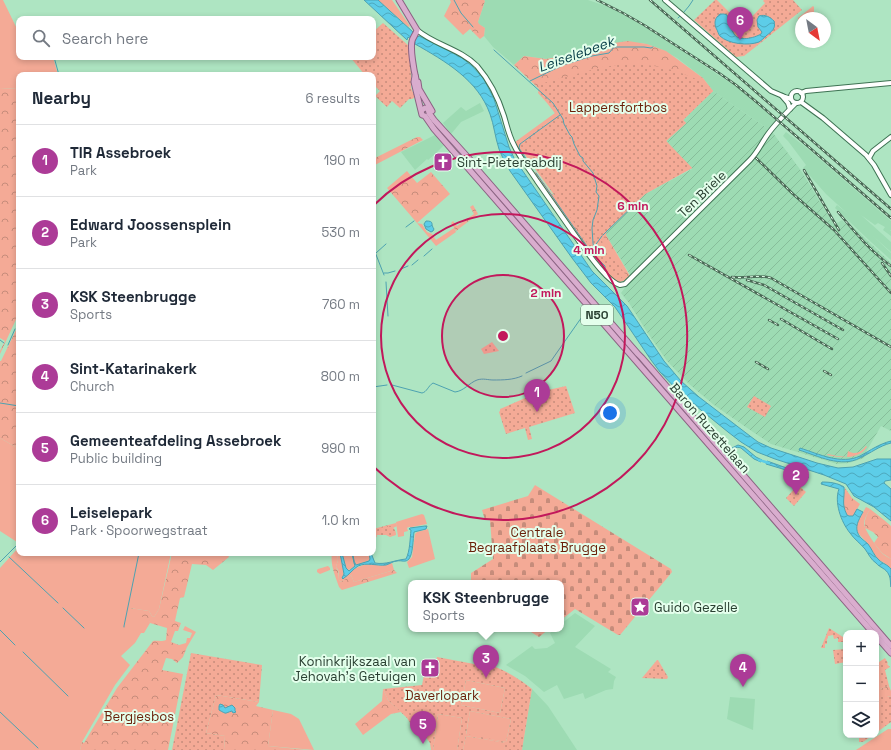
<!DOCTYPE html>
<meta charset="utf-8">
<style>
:root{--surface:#fff;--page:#f2f2f3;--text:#1f2937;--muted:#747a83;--line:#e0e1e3;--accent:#ac3b97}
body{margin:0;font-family:"Space Grotesk",sans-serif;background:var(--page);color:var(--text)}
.controls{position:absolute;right:12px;bottom:12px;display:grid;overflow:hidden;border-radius:8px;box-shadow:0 2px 6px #0003}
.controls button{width:36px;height:36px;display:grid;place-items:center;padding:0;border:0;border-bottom:1px solid var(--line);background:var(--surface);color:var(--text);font:20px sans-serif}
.compass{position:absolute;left:795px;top:12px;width:36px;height:36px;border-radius:50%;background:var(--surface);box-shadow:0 2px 6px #0003;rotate:148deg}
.you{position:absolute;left:610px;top:413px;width:14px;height:14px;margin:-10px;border:3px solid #fff;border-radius:50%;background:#1a73e8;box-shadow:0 0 0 6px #1a73e833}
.badge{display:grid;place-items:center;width:26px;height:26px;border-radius:50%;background:var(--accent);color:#fff;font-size:13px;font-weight:700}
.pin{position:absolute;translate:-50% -33px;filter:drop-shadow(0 1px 2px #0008)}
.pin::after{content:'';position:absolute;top:21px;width:14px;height:12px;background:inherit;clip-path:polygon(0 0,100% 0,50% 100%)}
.popup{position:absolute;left:408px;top:580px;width:156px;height:52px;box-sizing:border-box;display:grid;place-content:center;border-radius:8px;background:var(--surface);filter:drop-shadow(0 1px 3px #0005);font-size:13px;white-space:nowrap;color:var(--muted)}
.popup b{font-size:15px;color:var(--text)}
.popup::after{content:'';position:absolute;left:50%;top:100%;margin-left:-8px;border:8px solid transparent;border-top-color:var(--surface)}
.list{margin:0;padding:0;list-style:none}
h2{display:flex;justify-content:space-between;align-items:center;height:52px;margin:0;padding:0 16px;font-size:17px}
h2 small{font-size:13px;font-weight:400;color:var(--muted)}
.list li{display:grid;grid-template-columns:26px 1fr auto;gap:12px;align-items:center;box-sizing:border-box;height:72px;padding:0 16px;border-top:1px solid var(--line)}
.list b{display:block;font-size:15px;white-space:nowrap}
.list p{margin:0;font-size:13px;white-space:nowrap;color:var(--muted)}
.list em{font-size:13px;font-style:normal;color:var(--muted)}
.icon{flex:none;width:22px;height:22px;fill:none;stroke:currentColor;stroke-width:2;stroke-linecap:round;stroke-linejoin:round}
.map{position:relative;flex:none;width:891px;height:750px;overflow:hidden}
.search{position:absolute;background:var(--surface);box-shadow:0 2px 6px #0003;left:16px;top:16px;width:360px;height:44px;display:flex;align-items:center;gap:10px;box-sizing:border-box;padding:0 14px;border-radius:8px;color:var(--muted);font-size:15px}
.panel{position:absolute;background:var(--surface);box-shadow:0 2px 6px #0003;left:16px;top:72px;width:360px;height:484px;border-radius:8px}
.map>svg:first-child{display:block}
.built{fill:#9ddbb3}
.industrial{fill:url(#industrial-furrows)}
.grass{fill:#f4aa96}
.forest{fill:url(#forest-crowns)}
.cemetery{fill:url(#cemetery-stones)}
.park{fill:url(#park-dots);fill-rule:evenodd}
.water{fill:url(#water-waves);stroke:#4da2b1}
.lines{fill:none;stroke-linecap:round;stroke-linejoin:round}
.stream{stroke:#4da2b1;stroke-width:1}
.canal{stroke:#5dcde8;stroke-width:2.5}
.tertiary-casing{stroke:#3e7253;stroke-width:6}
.primary-casing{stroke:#8a6382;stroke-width:7}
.tertiary{stroke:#fff;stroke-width:4}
.primary{stroke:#d9adce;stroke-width:5}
.rail-casing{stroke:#4a6855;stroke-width:2.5}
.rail{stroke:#e4ffec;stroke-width:1;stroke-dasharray:3;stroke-linecap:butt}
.ring{fill:none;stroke:#c2185b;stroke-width:2}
.labels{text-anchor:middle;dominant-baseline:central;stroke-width:4;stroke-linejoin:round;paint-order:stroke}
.shield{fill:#e4ffec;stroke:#617969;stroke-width:1}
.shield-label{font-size:12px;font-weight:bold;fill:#293f31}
.park-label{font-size:13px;fill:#691f08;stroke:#e4ffec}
.poi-label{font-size:13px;fill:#293f31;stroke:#e4ffec;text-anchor:start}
.street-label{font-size:13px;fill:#293f31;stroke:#e4ffec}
.water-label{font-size:14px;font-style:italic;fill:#063c47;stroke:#e4ffec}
.centre{fill:#c2185b;stroke:#e4ffec;stroke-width:2}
.ring-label{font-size:12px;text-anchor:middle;font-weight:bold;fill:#c2185b;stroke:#e4ffec;stroke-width:4;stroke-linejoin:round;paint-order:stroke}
</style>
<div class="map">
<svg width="891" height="750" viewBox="0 0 891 750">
<defs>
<pattern id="industrial-furrows" width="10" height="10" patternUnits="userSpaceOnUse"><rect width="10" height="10" fill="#9ddbb3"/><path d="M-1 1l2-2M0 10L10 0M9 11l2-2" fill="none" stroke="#87bd9a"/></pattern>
<pattern id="forest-crowns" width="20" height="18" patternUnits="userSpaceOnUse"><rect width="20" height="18" fill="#f4aa96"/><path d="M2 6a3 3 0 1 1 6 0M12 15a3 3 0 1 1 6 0" fill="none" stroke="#c68c7b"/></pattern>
<pattern id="cemetery-stones" width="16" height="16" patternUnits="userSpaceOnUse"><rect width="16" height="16" fill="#f4aa96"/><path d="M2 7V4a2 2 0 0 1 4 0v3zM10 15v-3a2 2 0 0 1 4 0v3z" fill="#c68c7b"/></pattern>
<pattern id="park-dots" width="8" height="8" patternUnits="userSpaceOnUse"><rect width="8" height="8" fill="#f4aa96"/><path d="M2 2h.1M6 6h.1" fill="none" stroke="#c68c7b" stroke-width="1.8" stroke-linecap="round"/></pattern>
<pattern id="water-waves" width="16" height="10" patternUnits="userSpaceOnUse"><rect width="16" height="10" fill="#5dcde8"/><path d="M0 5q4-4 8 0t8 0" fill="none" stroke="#4da8bd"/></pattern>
</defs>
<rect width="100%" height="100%" fill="#aee5c2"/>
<!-- built -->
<g class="built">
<path d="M484,0H588L612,8L650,30L738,88L776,120L768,129L713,91L703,78L677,58L663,50L650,45L642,43L546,59L524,56L514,65L493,47L484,36L485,28L478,24V22L485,1Z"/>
<path d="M480,103L484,111L461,122L451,134L443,123L461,107L466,111Z"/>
<path d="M786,132L808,149L891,221V230H890L891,231V236L883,230L885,227L878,223L875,225L861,215L891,242V252L873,236L891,253V260L871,242L835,208L837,205L848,214L826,194L803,168L806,165L788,141L783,136Z"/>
<path d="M435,135L444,145L435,154L428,160L427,159L415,170L401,152Z"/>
<path d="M575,613L595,626L575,647L611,669L608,672L616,677L614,681L613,689L606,690L585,699L583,693L564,699L557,685L544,692L525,676L506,665L532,646L535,649L547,648L555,643L550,633L555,629H561V624Z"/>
<path d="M532,689L548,706L577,750H522Z"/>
<path d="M730,697L755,699L753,730L727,719Z"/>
</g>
<!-- industrial -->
<path class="industrial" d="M713,91L768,129L773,133L802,172L834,225L842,220L847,225L850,224L891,263V431L881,426L866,452L864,458L849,463L837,464L771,444L753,432L714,405L689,384L667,361L647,332L629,303L621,293L632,278L606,235V232L645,194L692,169L666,141L686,123L683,120Z"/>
<!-- grass -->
<g class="grass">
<path d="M0,0H3L19,33V57H53L58,75H19V88L0,89Z"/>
<path d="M378,0H392L410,26L408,27Z"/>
<path d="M813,6L814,7V16L811,18H801V24L798,20V18Z"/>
<path d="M417,223L422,224L427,232L432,234L436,240L454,228L456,232L436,246Z"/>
<path d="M0,438L19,449V540L17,542L0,531Z"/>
<path d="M866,446L867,447C858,460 841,458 827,455L828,454L837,456L847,457L848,451C855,455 861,453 866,446Z"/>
<path d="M866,507L870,509C867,514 864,519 864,524C865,531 878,549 883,554C885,556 888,557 891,559V569L883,562L878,560L868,544L858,533L856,528L857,523Z"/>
<path d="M422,514L424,515L427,524L412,527H409L407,528L408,531L404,532V536L398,537L396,522Z"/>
<path d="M428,529L435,559L409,568L407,562L412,557L415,534L417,532Z"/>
<path d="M19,547V553H171L159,609L154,617L152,616L149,611L130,608L149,618L150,623L144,633H141L135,643L121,656L130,665L115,685L82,742L80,750H0V568Z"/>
<path d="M337,553H340L344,575C352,571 360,564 370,564C374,564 372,565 376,565C381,566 387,565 392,563L394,570L354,582L351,575L341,582L339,580C338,575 340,571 336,567L338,560Z"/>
<path d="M342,553H369L370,559C366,563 362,562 357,565C354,566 352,569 348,570L346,568Z"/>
<path d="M328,566L330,568V570L320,574L317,572V570L318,569Z"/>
<path d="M466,680L505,688L500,713L461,705Z"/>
<path d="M273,710L291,714L299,719L314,750L268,746Z"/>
<path d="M470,711L511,719L506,742L466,735Z"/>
<path d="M438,714L462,718L457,750H433Z"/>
<path d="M888,729H891V750H856Z"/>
<path d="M466,736L506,743L504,750H463Z"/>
</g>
<!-- forest -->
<g class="forest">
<path d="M450,0H484L485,1L478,22L479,24L485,28L484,36L480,39L470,29L463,35L444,16L451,2Z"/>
<path d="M628,41L647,44L666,51L673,56L703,78L713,91L683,120L686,123L666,141L692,168L645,194L607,230L606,235L630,276C627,278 624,282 619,282C604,280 546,190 534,173L536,172L552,194L558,197L569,209L577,212L581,216L582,235L584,238C590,224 597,191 592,177C590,169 583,162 579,156C573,146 568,136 562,126L522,155L516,146L515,142L555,113V105L537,87L514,65L524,56L546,59L612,48L614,43Z"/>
<path d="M19,88V313L0,354V351L5,341L0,338V89Z"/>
<path d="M417,137H420L423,140L421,141L373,166V159Z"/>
<path d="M407,171L417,183L431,172L450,194L417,223L387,188Z"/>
<path d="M473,205L478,214L456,231L451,223L453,221L457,226L474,214L470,207Z"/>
<path d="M17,328L19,329V449L0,438V361H1Z"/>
<path d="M845,488L852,498L860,504L853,516H849L847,515C842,505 843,499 845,488Z"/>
<path d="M870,509L884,520L891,526V559L882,553L874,543L878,537L873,532L865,528C864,520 866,516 870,509Z"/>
<path d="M396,523L397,526L393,528L392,527L376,534L377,536L375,539H373V529Z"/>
<path d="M172,553H227L229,557L213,570L206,565L192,564L184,597L180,598L175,621L181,623L178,631H175L171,642L179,645L186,643L187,638H190L192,633L183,630L185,626L196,632L187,647L183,657L177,663L172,659L166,658L162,670L183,674L168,750H80L82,742L84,743L117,688L153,641C157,640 161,642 166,640L167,628L150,623L148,618L129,614L130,608L149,611L152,616L154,617L159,609Z"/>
<path d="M332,553H337L338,560L336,567L338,571L339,580L341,582L351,575L354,582L394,570L397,573L342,590L339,587C335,576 330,564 332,553Z"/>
<path d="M889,686L891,691V697C885,695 882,696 876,699V690Z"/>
<path d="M383,689L388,700L401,712L391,714L363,735L355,724L382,701Z"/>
<path d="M216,695L259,702L256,706L273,710L268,746L307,750H224L225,736L206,733Z"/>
</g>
<!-- cemetery -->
<g class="cemetery">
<path d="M535,485L671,569L672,572L620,635H618L575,609L561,620V583H471V573L493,559L490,520H485L482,510L528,496Z"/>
<path d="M526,629H549L539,637Z"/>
</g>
<!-- park -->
<g class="park">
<path d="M715,0H717L743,26L765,3L763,1L764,0H793L802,10L744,56L736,57L694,20Z"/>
<path d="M383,23L409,46L411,75V88L415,97L412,99H409L400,108L392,101L387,107L375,96L380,91L373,84V75H365L350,57H373V32Z"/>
<path d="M634,64C656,65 678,70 698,80C701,81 706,83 709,86C710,87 711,89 713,91L683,120L686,123L666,141L692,168L645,194L606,232L602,242L625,274L620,280L601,265L573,221L517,144L557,116L547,103L538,93L540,84L602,67L618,65Z"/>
<path d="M492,342L499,351L484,354L481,349Z"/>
<path d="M566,386L575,413L529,427L532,439L528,440L525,428L506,434L499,412L500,411V409L539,392Z"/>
<path d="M754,396L771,406L765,417L747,407Z"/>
<path d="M798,485L806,492L794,506L786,498Z"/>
<path d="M390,526C394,527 396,531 396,535L390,537L386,535H376L375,534L376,530L378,529Z"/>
<path d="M829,628L846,639V642H838V638L834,639L833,635L828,636V638L827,639V644H825V648H821Z"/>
<path d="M846,649V662L835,664L833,650Z"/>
<path d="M191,653L262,665L259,702L216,695L206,733L225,736L224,750H172Z"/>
<path d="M437,657L474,664C487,658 522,680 532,689L522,750H504L505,743L466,736L463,750H457L462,718L438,714L433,750H431L430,743L418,726L414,729L407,718L388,700L383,689L422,685L424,675L434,677ZM466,680L505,688L500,713L461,705ZM470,711L511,719L506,742L466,734Z"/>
<path d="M885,658L888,663L887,664L890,667L885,670L889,686L877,690L876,664Z"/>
<path d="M657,660H658L668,677L667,679L642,678Z"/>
<path d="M881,696H887L891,697V722L876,733V699Z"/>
<path d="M854,735H873L863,742H859V736Z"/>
</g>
<!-- water -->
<g class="water">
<path d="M364,0H378L413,32V34L418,37L419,36L461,57L472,66L483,78L488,87L494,99L509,147L514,158L520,167L592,271L627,306L664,361L681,381L699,397L750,436L758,442L771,448L817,463L838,468L853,467L877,459H891V480L885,481L884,483L891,489V521L874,507L854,496L846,484L824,475L775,459L757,452L741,442L728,432L680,393L660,372L651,360L615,307L591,283L572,258L510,171C506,164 502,157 499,149C495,137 494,125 490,114C478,80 445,61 415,44V42L408,37L407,40Z"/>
<path d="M720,14H724L727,15C729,21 730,28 734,34C739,42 754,38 761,34L762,32L758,27L757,20L759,16C765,14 770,17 774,21C776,29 772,31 766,36C764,38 762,40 759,42C749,46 728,44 720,36C718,34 718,31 716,28C714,22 715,18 720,14Z"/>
<path d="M426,221C435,221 430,224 434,229L433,231L431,232L426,229L424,224Z"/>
<path d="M891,441V443C879,446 871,453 860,458C841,468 818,456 799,450L800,448C819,454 841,465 860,456C871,450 879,444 891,441Z"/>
<path d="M738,445L744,447L756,457L762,460L761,462L754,459L741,448C736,446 731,449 728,452L726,451Z"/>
<path d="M767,461L798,472L809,477L808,478L796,473L766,464Z"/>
<path d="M822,482C830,482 838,483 844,487C845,499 841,503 847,515L849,516H853L857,509L863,512C858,521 853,529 861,538C863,540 866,542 868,544C872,549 874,556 879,560C883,564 887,564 891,569V587C890,583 891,579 889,575C886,568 880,568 876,563C871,560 868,553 865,549C860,543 854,539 850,533C841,522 834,502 839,489L821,484Z"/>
<path d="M425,526H427L426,529L414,532C413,539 413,554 409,559C405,563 402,560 397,561C393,561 390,564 386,565C376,566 367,562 358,566C353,569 349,575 344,578L343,579L342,578L344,574L340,553H342L346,568L349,571L355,566L354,563L352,553C354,556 353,561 356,565L369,561L370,559L369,553H371L375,563C386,565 395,560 406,559C410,551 410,539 411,530L409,529L410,528Z"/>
<path d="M220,704L223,705L225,708L232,705L235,708V711L236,712L233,713L232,711C224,713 228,715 219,710V706Z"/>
</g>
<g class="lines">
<!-- stream -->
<g class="stream">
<path d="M454,0L461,13L473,27"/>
<path d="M684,12L689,6L693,0"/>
<path d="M678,18L680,16"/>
<path d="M494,50L553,103L563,119L564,124L570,135L572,137L574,144L580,156L583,158V161L593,173L597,186L596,192L599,196L597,210L593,220L592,228L593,243L595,256L605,266V269"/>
<path d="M54,57L59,75"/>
<path d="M530,81L563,65L592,56L609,53L614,47H644L651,48L653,47"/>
<path d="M531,166L519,148L520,144L560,115"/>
<path d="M536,173L591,252L595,255"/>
<path d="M406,227L414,221"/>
<path d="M603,235L638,201"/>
<path d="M373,246L374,248"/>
<path d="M594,247L602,236"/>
<path d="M375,252L384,275"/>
<path d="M376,253L386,244"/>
<path d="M424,256L432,249"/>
<path d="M412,265L418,260"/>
<path d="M401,269L408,266"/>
<path d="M384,273H388L395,271"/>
<path d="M386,282L388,316"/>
<path d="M17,325L19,320"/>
<path d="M0,340L4,343"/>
<path d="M8,345L15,329"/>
<path d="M526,373L551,361L579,321L585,313L589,312"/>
<path d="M392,385L422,393C427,392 428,386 433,383L455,392C464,391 469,383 477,380C483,378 488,380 493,380C503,380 513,380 522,376"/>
<path d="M373,387L387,385"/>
<path d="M0,403L19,406"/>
<path d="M9,557L58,603"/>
<path d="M0,562L19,543"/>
<path d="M63,608L84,628"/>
<path d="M124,627V626L139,553"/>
<path d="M0,630L15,645"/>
<path d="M23,652L68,696"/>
<path d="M0,712L38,748"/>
</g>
<!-- canal -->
<path class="canal" d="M759,460L769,463"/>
<defs>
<g id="tertiary">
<path d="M665,0L771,91L785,97L791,99"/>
<path d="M417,30C435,45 460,49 477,66C490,81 498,97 504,116C507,126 509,136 514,145C520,158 529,169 537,181C551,201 565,221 579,241C587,252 607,282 620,285L625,284L750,160C758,152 762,142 768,134C776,123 786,113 796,103"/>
<circle cx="797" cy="97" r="6"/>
<path d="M801,93L806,91L891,83"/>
<path d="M782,96L788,103L790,109"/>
<path d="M801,102L823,118L866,155L874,165L891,195"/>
<path d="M869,158L873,151L891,137"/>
</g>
<g id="primary">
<path d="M399,0L417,30C416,34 413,37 412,41C410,49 414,71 416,79"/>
<path d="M415,76L414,82L422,115L425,116L434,129L873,633"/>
<path d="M418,82L419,89L432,111"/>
<path d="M422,110L425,108L428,109L429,113L434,120L474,164L476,168L638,354L642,358L891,646"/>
<path d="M876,636L891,653"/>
</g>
</defs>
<!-- tertiary casing -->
<use href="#tertiary" class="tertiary-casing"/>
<!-- primary casing -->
<use href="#primary" class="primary-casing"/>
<!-- tertiary -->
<use href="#tertiary" class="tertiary"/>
<!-- primary -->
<use href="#primary" class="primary"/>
<defs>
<g id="rail">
<path d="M597,0L623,13L644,25L719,73L736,85L759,104L891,218"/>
<path d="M650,0L891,209"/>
<path d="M756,158L793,194L834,230L891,293"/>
<path d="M804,170L830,215L839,230"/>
<path d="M838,212C854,231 870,251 891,266"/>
<path d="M689,255L838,339"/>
<path d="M882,263L891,276"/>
<path d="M732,277C745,279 758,274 771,278L891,347"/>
<path d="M747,280L764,285L843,330"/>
<path d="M781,319L832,349"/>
<path d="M769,320L778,325"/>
<path d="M756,362L768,369"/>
<path d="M824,371L831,375"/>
</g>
</defs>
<!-- rail casing -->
<use href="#rail" class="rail-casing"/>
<!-- rail -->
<use href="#rail" class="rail"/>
</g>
<!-- distance rings -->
<circle cx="503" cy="336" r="61" fill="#c2185b" fill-opacity=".12"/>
<g class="ring">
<circle cx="503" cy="336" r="61"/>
<circle cx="503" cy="336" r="122"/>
<path d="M374 205A184 184 0 1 1 374 467"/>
</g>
<!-- icons -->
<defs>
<symbol id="church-square" viewBox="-11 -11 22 22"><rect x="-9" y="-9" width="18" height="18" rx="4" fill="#ac3b97" stroke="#e4ffec"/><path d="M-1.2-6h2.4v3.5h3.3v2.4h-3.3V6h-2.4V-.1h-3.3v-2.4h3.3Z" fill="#fff"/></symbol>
<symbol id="sight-square" viewBox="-11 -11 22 22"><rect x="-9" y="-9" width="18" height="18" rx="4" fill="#ac3b97" stroke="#e4ffec"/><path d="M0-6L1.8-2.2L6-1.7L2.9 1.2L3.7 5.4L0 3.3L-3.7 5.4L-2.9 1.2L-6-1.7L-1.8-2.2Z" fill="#fff"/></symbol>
</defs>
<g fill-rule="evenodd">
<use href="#church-square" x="432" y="151" width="22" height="22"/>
<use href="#sight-square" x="629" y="596" width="22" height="22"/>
<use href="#church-square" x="419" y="657" width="22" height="22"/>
</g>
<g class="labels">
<!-- shield labels -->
<rect class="shield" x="581" y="305" width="32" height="20" rx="3"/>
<g class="shield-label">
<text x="597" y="315">N50</text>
</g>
<!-- park labels -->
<g class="park-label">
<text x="618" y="107">Lappersfortbos</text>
<text x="537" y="532">Centrale<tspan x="537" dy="15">Begraafplaats Brugge</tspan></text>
<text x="442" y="695">Daverlopark</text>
<text x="139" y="716">Bergjesbos</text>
</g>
<!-- poi labels -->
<g class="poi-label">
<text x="457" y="162">Sint-Pietersabdij</text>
<text x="654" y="607">Guido Gezelle</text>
<text x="416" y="661" text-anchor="end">Koninkrijkszaal van<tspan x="416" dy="15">Jehovah's Getuigen</tspan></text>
</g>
<!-- street labels -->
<g class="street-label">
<text transform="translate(702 194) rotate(-44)">Ten Briele</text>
<text transform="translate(710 428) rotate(49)">Baron Ruzettelaan</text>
</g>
<!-- water labels -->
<g class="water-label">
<text transform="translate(576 54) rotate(-20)">Leiselebeek</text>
</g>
</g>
<circle cx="503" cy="336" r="6" class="centre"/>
<g class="ring-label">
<text x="633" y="210">6 min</text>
<text x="589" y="254">4 min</text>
<text x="546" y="297">2 min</text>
</g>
</svg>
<div class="controls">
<button>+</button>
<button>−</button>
<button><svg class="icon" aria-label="layers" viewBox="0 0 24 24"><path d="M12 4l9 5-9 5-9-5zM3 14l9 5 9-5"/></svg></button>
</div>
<svg class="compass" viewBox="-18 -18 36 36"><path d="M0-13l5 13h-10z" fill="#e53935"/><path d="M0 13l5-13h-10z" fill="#747a83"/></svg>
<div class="you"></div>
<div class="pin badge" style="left:537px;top:412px">1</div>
<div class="pin badge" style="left:796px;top:495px">2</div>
<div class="pin badge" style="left:486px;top:678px">3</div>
<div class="popup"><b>KSK Steenbrugge</b>Sports</div>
<div class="pin badge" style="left:743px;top:687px">4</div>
<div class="pin badge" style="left:423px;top:744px">5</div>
<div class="pin badge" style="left:740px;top:40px">6</div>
<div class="search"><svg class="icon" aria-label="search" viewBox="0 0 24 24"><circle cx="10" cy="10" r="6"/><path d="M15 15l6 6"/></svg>Search here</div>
<section class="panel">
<h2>Nearby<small>6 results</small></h2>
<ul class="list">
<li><span class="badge">1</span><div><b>TIR Assebroek</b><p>Park</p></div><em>190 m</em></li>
<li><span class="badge">2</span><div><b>Edward Joossensplein</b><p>Park</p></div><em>530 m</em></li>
<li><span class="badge">3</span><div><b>KSK Steenbrugge</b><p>Sports</p></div><em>760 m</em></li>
<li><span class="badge">4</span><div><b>Sint-Katarinakerk</b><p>Church</p></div><em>800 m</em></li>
<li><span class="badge">5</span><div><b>Gemeenteafdeling Assebroek</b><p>Public building</p></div><em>990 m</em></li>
<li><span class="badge">6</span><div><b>Leiselepark</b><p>Park · Spoorwegstraat</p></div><em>1.0 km</em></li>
</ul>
</section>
</div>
